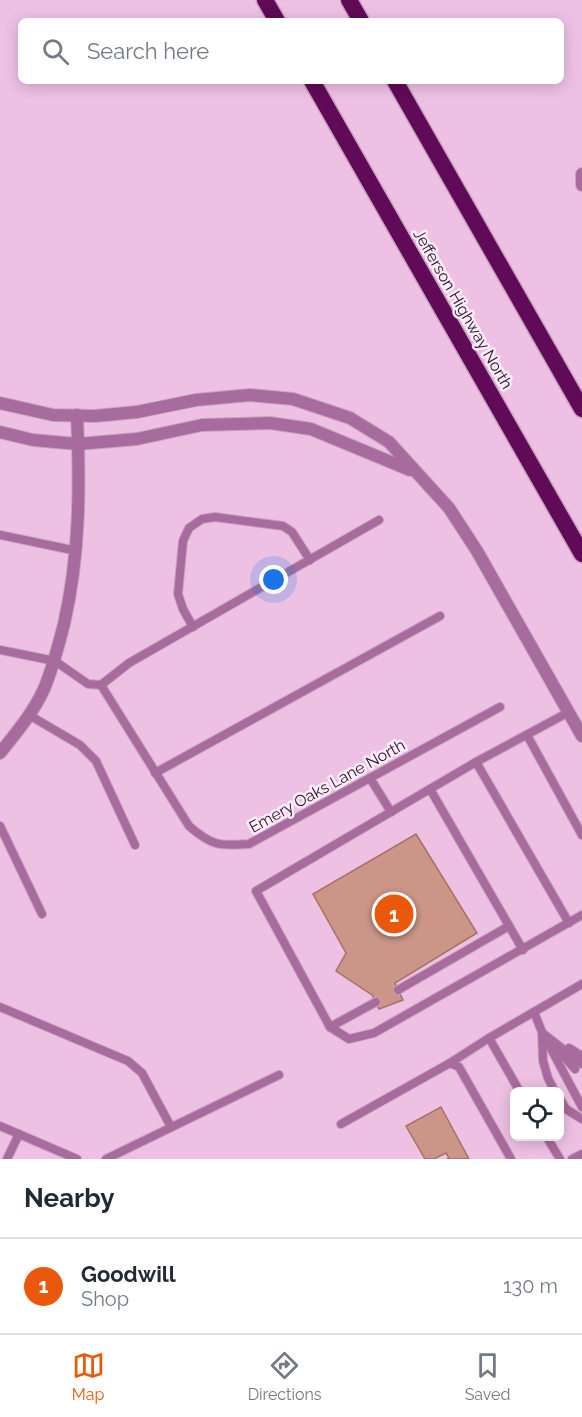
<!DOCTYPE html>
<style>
:root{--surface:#fff;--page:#f2f2f3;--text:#1f2937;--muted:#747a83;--line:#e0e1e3;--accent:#ea580c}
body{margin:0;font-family:Raleway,sans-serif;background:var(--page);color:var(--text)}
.controls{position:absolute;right:18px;bottom:18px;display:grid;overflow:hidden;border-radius:9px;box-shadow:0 3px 15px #0003}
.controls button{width:54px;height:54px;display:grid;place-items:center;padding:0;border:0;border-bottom:2px solid var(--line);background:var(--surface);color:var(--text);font:30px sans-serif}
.you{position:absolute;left:274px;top:580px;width:21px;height:21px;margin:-15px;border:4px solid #fff;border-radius:50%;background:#1a73e8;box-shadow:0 0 0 9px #1a73e833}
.badge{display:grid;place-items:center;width:39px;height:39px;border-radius:50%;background:var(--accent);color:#fff;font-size:20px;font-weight:700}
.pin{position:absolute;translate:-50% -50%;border:3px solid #fff;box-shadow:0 2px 6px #0006}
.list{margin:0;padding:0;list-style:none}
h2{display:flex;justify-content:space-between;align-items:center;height:78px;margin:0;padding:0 24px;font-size:26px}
h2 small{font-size:20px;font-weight:400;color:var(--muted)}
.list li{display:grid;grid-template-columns:39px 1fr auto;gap:18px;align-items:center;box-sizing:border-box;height:96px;padding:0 24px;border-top:2px solid var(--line)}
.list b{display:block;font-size:22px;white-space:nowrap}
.list p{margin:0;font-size:20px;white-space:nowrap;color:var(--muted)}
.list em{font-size:20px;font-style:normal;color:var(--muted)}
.icon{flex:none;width:33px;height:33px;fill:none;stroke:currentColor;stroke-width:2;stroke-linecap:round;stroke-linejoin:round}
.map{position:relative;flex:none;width:582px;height:1159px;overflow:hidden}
.search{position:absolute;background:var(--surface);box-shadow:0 3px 15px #0003;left:18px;right:18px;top:18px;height:66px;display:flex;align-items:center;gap:15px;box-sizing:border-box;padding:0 21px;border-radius:9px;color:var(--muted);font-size:22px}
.sheet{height:174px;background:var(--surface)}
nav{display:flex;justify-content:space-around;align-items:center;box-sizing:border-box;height:84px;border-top:2px solid var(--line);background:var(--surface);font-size:16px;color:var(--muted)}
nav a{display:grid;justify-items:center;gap:3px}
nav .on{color:var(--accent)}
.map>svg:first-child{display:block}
.building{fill:#cb9588;stroke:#a57266;stroke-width:1.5}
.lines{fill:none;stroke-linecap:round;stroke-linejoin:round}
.service-casing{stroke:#caa2c1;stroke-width:10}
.minor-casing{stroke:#caa2c1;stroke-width:14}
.tertiary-casing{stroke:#caa2c1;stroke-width:14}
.trunk-casing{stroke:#caa2c1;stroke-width:19}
.service{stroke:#a86b9d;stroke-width:8}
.minor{stroke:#a86b9d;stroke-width:12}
.tertiary{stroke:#a86b9d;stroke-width:12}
.trunk{stroke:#610a58;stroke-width:16}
.labels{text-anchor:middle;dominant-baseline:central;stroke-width:5;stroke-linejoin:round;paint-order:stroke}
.street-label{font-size:16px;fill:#241421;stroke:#feecfa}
</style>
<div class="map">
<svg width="582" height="1159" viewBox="0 0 582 1159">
<rect width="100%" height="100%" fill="#eec1e4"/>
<!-- building -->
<g class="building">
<path d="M416,834L477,933L395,983L403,1000L379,1009L372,995L336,971L346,953L313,894Z"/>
<path d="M441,1107L469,1159H447L449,1158L446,1153L434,1159H425L406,1126Z"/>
</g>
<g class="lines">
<defs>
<g id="service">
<path d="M0,535L77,551"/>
<path d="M193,627L183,609L178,594L183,541L189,528L202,519L215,517L283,526L292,532L310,560"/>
<path d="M0,650L55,661L88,684L101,685L129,663L379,520"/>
<path d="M101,685L189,826C212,846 219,846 249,844L500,707"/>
<path d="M569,712L476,762L256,891L330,1027L349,1039L374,1033L582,915"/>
<path d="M29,715L80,745L96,761L135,845"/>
<path d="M527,735L582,835"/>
<path d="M476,762L569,923"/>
<path d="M155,773L440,616"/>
<path d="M370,778L391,812"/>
<path d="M430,789L523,950"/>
<path d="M0,826L42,914"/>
<path d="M398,990L509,926"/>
<path d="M0,1007L128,1061L142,1073L171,1127"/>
<path d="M534,1012L542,1032L543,1061L548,1078L555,1092"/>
<path d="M330,1027L376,1002"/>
<path d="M542,1032L582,1107"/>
<path d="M545,1035L582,1064"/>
<path d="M569,1048L582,1056"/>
<path d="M557,1049L575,1069"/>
<path d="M450,1063L489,1038"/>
<path d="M520,1092L489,1038L582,984"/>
<path d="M560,1099L566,1109L582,1119"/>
<path d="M341,1124L450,1063L459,1067L511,1159"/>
<path d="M0,1126L77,1159"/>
<path d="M546,1136L560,1159"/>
<path d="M7,1159L19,1134"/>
<path d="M106,1159L279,1075"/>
<path d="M572,1159L582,1154"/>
</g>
<path id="minor" d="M0,753C16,733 33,713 44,689C53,668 58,647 64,624C80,554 80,487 77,415"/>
<g id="tertiary">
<path d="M582,174V185"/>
<path d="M0,403L53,415L95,416L137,412L196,400L250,395L293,399L350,418L389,442L449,508L477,551L582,736"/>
<path d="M0,432L33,440L78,444L137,439L202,425L270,423L311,429L410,470"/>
</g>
<g id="trunk">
<path d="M265,0L277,21"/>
<path d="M349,0L361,21"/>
<path d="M312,81L582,554"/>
<path d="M395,81L582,409"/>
</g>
</defs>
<!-- service casing -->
<use href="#service" class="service-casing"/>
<!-- minor casing -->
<use href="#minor" class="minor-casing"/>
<!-- tertiary casing -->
<use href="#tertiary" class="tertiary-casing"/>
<!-- trunk casing -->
<use href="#trunk" class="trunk-casing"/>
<!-- service -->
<use href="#service" class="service"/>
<!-- minor -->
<use href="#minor" class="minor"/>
<!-- tertiary -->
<use href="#tertiary" class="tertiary"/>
<!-- trunk -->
<use href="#trunk" class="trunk"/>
</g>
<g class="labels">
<!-- street labels -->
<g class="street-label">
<text transform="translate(463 309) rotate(60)">Jefferson Highway North</text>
<text transform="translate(327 786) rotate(-29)">Emery Oaks Lane North</text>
</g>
</g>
</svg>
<div class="controls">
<button><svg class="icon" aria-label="locate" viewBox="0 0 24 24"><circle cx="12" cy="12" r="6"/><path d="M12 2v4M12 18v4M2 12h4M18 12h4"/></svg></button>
</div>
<div class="you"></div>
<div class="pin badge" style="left:394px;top:914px">1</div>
<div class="search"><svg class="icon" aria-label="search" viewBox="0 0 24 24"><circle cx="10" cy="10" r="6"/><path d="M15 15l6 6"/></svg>Search here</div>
</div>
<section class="sheet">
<h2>Nearby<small></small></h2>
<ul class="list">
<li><span class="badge">1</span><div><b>Goodwill</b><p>Shop</p></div><em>130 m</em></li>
</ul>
</section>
<nav>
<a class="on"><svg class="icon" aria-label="map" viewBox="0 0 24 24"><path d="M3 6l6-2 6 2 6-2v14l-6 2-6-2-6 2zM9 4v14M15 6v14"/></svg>Map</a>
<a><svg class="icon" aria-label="directions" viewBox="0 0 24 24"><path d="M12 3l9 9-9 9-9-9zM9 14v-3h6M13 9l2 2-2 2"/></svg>Directions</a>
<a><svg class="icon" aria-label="saved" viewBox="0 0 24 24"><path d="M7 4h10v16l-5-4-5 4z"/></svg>Saved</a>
</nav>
